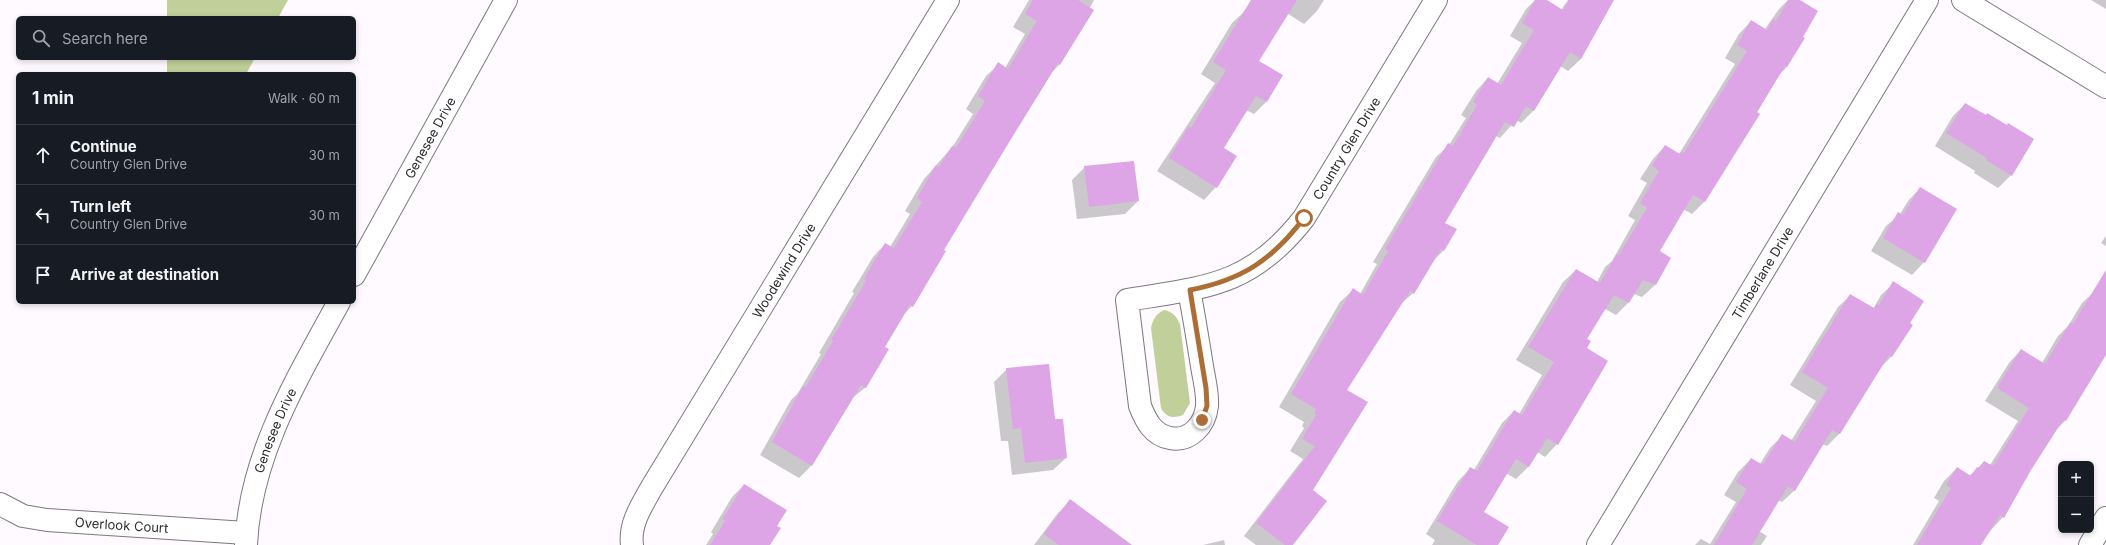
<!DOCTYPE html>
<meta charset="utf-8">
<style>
:root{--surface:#171b24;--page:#20242c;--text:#f1f3f6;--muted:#9ea1a6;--line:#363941}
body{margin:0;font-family:Inter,sans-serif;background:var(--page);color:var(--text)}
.controls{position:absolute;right:12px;bottom:12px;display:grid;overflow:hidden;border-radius:6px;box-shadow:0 2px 6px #0003}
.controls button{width:36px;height:36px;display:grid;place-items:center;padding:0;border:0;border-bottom:1px solid var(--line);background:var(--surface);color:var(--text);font:20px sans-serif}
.stop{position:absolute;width:12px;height:12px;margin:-9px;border:3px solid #ad6e35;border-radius:50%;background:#fff}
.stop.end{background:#ad6e35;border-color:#fff;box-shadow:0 1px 4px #0008}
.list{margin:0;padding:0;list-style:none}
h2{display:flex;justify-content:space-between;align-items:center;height:52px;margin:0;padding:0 16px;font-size:17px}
h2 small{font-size:13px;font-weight:400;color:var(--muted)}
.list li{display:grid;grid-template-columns:26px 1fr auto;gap:12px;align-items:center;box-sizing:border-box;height:60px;padding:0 16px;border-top:1px solid var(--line)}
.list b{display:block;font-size:15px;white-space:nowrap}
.list p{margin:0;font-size:13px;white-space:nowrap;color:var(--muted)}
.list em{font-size:13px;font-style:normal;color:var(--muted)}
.icon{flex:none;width:22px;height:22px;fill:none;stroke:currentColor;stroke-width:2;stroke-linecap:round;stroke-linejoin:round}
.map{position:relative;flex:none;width:2106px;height:545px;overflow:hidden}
.search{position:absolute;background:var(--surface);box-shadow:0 2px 6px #0003;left:16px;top:16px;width:340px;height:44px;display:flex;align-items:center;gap:10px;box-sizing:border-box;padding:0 14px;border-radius:6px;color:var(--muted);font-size:15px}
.panel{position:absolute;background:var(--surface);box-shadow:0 2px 6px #0003;left:16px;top:72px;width:340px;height:232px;border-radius:6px}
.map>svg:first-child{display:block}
.green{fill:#c1cf9a}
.shadow{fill:#0003}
.building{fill:#dda4e6}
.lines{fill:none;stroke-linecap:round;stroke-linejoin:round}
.minor-casing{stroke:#7d787d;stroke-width:24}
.minor{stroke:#fff;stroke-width:22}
.route{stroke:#ad6e35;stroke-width:5}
.labels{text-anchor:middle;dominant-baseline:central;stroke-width:3;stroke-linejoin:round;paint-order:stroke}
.street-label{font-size:13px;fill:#2d2b2e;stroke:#fefaff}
</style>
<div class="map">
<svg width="2106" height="545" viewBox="0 0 2106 545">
<rect width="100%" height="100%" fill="#fefaff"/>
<!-- green -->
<g class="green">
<path d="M167,0H288L278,18H167Z"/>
<path d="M167,58H255L246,74H167Z"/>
<path d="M1164,310C1173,312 1176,316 1180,324L1190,403L1183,415C1172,419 1166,417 1161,408L1151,328C1153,319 1156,314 1164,310Z"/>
</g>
<!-- shadow -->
<g class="shadow">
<path d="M1029,0H1094L1060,64L1049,75L942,250L912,306L902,316L884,347L888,349L865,388L851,399L811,466L799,478L760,455L791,400L798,393L821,354L819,353L854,293L852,292L873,257L885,244L890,247L910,214L905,211L924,179L953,146L973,114L966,109L986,76L999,64L1005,68L1025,34L1013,27Z"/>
<path d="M1277,0H1324L1317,11L1304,24L1274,5Z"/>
<path d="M1535,0H1545L1561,10L1568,0H1613L1581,59L1568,71L1560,66L1534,110L1521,123L1516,120L1500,138L1496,136L1444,223L1443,251L1432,262L1413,293L1400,305L1346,390L1367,403L1312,491L1292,545H1256L1244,536L1303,459L1290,451L1304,428L1302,426L1304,422L1279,407L1340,302L1353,290L1360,294L1377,264L1373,262L1436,157L1449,145L1466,118L1461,115L1476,91L1488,78L1497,84L1522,43L1510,36L1526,9Z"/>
<path d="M1788,0H1798L1802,37L1803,38L1787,67L1779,75L1705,201L1692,214L1683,209L1658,252L1655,285L1642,297L1634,294L1628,303L1616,315L1605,309L1586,340V348L1557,444L1545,457L1537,452L1528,467L1516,479L1506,473L1482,513L1497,545H1432L1435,540L1426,534L1458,481L1471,468L1474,470L1502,423L1514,411L1519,414L1542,375L1516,360L1563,282L1576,270L1597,282L1605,267L1612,261L1635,220L1628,216L1647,183L1640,179L1653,159L1665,146L1679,154L1735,64L1725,58L1739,34L1751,21L1765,29L1779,9Z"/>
<path d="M2091,0H2106V9Z"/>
<path d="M1245,11L1258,61L1282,76L1266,102L1254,114L1246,110L1223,148L1216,187L1204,200L1157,171L1215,83L1201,74L1232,23Z"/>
<path d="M1965,104L1985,116L2033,140L2011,175L1998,188L1974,173L1975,171L1935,146L1953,116Z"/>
<path d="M1085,167L1138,201L1125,214L1077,219L1072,180Z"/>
<path d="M1920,188L1924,262L1912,275L1871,251L1886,226L1900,214L1908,201Z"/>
<path d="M2106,236V246L2101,243Z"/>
<path d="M1894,283L1909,324L1891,357L1879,369L1839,434L1827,446L1822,444L1795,490L1782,502L1778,500L1759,531L1767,536L1761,545H1695L1701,539L1710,544L1736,502L1724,495L1738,472L1751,459L1760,464L1770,448L1782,436L1791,441L1816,401L1790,385L1838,307L1851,295L1873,309L1881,295Z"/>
<path d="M2095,291L2106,297V353L2065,421L2056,430L2030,470L2003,517L1991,530L1980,545H1913L1939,501L1934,498L1944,481L1957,468L1969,476L1984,462L1990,465L2018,421L1985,401L2009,363L2021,350L2042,363L2058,336L2068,326L2082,303Z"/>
<path d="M1007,369L1054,421L1066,458L1053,470L1012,475L1008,441H1001L994,382Z"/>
<path d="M744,485L776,526L769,545H706L713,534L711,532L732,497Z"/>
<path d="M1071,500L1111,545H1034L1058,513Z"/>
<path d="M1224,540L1225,545H1203Z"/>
</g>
<!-- building -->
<g class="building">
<path d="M1033,0H1078L1094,10L1060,65L1058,63L1008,144L944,250L946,251L913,307L910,305L885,347L889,349L866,388L861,385L812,466L772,442L803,386L806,387L833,341L831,340L866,281L864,279L885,243L894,248L922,202L917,198L936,165L939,167L952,146L956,148L985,101L978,96L998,62L1008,69L1037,21L1025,14Z"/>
<path d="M1251,0H1297L1259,61L1283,75L1267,102L1256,96L1224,148L1237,156L1217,188L1169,158L1189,126L1191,128L1226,70L1213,62Z"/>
<path d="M1535,0H1547L1563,10L1569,0H1614L1581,59L1570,52L1534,111L1526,106L1514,127L1505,122L1445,223L1457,229L1444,251L1441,249L1414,294L1410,291L1347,390L1368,402L1313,490L1327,501L1293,545H1285L1256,523L1315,446L1302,439L1316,415L1314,413L1316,409L1291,394L1353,288L1363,295L1388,251L1385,249L1448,143L1453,146L1477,105L1473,102L1488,77L1501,85L1534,30L1522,23Z"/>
<path d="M1788,0H1800L1818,11L1803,37L1805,38L1787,67L1785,66L1757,112L1760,114L1705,202L1693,195L1660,251L1671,258L1656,285L1643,280L1629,303L1614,295L1587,339L1591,341L1587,348L1608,361L1575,417L1558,445L1547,438L1529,467L1516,459L1484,512L1509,527L1498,545H1477L1437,521L1470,467L1477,471L1514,410L1522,415L1554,362L1528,347L1576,269L1600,283L1617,254L1619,255L1647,208L1640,203L1659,171L1652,166L1665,145L1680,154L1682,152L1684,153L1747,51L1737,45L1751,20L1767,30L1773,19L1776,21Z"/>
<path d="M1965,103L1986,115L1987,113L2007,125L2008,123L2034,139L2012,176L1986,160L1987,158L1946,133Z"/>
<path d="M1134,161L1139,201L1089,207L1084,166Z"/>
<path d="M1920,187L1957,209L1925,263L1883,238L1898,212L1903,215Z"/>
<path d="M2106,270V355L2066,421L2063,420L2031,470L2004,518L2000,515L1981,545H1917L1951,488L1946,485L1957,467L1971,476L1977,467L1979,468L1984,461L1993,466L2029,408L1997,388L2021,349L2045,364L2070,323L2073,324Z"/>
<path d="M1893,281L1924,301L1910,323L1913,325L1892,357L1889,355L1840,434L1832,430L1795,491L1788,486L1752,545H1714L1747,489L1736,482L1751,458L1763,465L1782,434L1795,442L1828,388L1802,372L1850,294L1874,308L1877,304L1879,305Z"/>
<path d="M1049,364L1055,419H1063L1067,458L1025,463L1021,428L1013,429L1006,368Z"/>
<path d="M744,484L787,510L777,526L781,528L770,545H710L725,521L723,519Z"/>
<path d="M1070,499L1132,545H1059L1044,534Z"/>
</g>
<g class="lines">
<defs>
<g id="minor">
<path d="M1963,0L2106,87"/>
<path id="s1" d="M354,275L506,0"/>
<path id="s2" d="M1189,290C1194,316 1198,341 1202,366C1204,379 1208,393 1207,406C1205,425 1190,442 1170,438C1153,435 1146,421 1140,406L1127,300C1207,287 1251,286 1304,218L1436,0"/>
<path id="s3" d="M0,504L23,516L47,520L246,533"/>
<path id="s4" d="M246,545C250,455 297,379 339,302"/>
<path id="s5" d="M632,545C629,524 642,505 652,487L948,0"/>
<path id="s6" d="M1598,545L1927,0"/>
<path d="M2090,545L2106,518"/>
</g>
</defs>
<!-- minor casing -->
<use href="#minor" class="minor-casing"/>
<!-- minor -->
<use href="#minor" class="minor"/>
</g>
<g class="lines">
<!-- route -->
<path class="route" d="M1202,420L1207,406L1206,388L1190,290C1242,280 1272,260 1304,218"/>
</g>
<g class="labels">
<!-- street labels -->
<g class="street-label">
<text stroke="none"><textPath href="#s1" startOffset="157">Genesee Drive</textPath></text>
<text stroke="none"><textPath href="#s2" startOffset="609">Country Glen Drive</textPath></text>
<text stroke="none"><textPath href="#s5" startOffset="316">Woodewind Drive</textPath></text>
<text stroke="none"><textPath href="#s6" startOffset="318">Timberlane Drive</textPath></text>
<text stroke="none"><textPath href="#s4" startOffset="119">Genesee Drive</textPath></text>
<text stroke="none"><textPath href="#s3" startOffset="125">Overlook Court</textPath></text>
</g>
</g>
</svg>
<div class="controls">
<button>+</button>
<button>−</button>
</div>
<div class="stop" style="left:1304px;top:218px"></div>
<div class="stop end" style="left:1202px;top:420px"></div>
<div class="search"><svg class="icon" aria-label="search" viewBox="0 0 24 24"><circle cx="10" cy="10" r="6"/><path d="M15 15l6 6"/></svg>Search here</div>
<section class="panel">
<h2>1 min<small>Walk · 60 m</small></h2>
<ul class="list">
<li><svg class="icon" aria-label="ahead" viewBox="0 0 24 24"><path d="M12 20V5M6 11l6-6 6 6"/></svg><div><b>Continue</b><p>Country Glen Drive</p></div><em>30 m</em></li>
<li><svg class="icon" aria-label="left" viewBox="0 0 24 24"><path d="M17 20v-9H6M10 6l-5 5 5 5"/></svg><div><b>Turn left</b><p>Country Glen Drive</p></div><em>30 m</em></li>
<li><svg class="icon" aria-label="arrive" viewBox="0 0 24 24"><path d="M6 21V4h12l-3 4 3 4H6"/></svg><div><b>Arrive at destination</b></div></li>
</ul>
</section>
</div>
